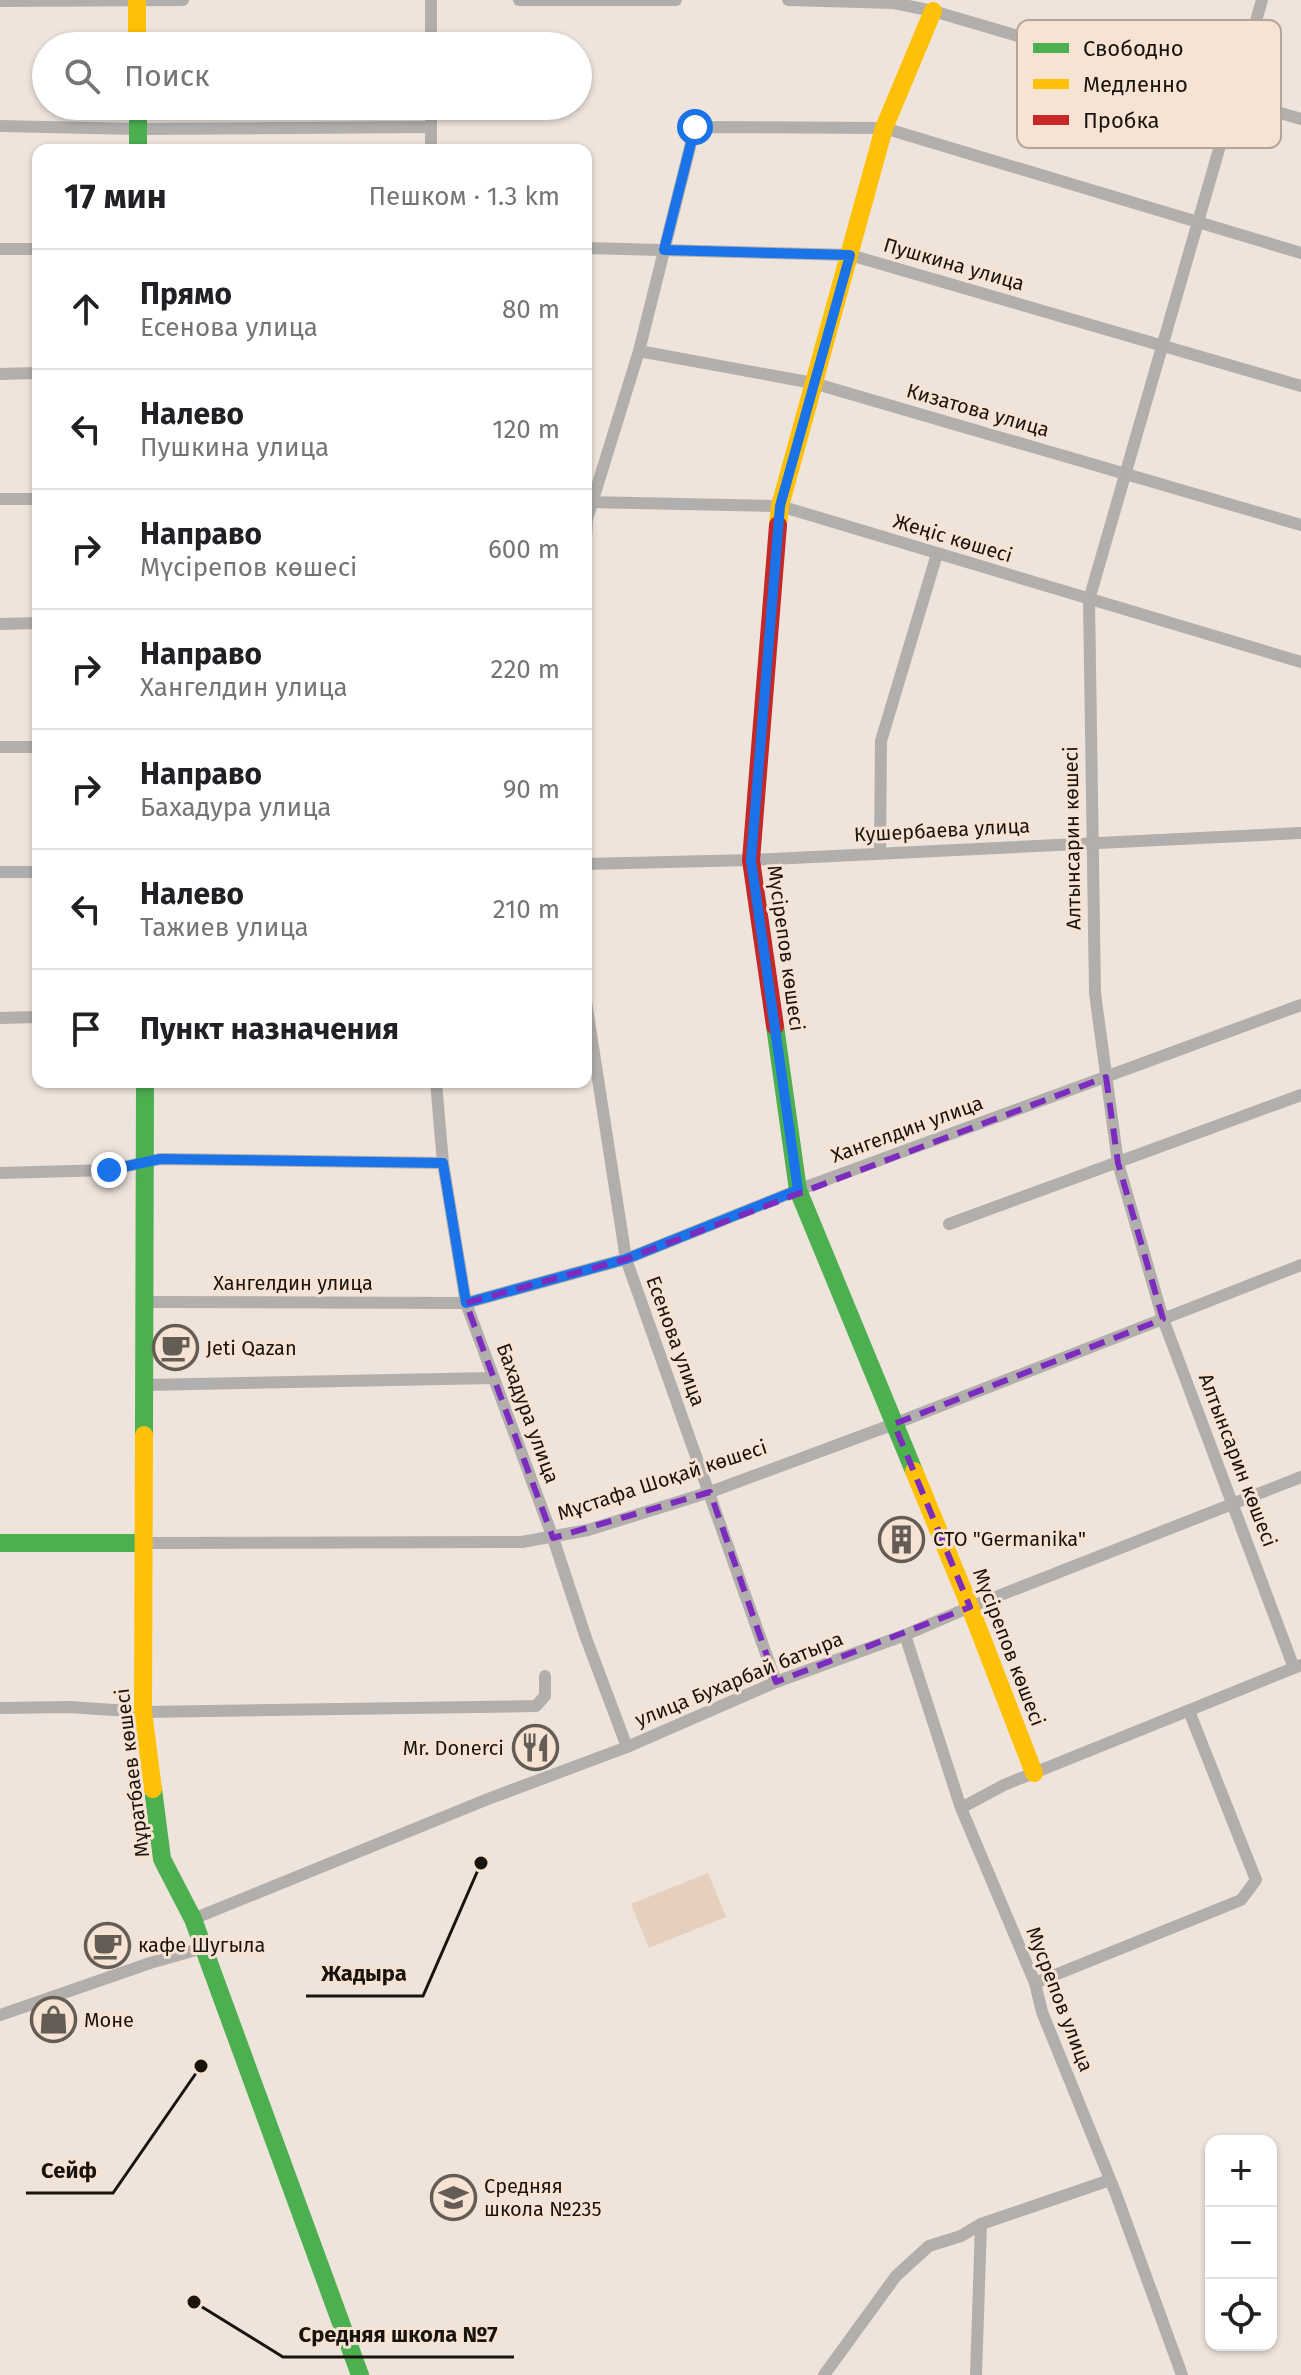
<!DOCTYPE html>
<html lang="ru">
<meta charset="utf-8">
<style>
:root{--surface:#fff;--page:#f2f2f2;--text:#202124;--muted:#757577;--line:#e0e0e0}
body{margin:0;font-family:"Fira Sans",sans-serif;background:var(--page);color:var(--text)}
.controls{position:absolute;right:24px;bottom:24px;display:grid;overflow:hidden;border-radius:16px;box-shadow:0 2px 6px #0004}
.controls button{width:72px;height:72px;display:grid;place-items:center;padding:0;border:0;border-bottom:2px solid var(--line);background:var(--surface);color:var(--text);font:40px sans-serif}
.stop{position:absolute;width:24px;height:24px;margin:-18px;border:6px solid #1a73e8;border-radius:50%;background:#fff}
.stop.end{background:#1a73e8;border-color:#fff;box-shadow:0 2px 8px #0008}
.list{margin:0;padding:0;list-style:none}
h2{display:flex;justify-content:space-between;align-items:center;height:104px;margin:0;padding:0 32px;font-size:34px}
h2 small{font-size:26px;font-weight:400;color:var(--muted)}
.list li{display:grid;grid-template-columns:52px 1fr auto;gap:24px;align-items:center;box-sizing:border-box;height:120px;padding:0 32px;border-top:2px solid var(--line)}
.list b{display:block;font-size:30px;white-space:nowrap}
.list p{margin:0;font-size:26px;white-space:nowrap;color:var(--muted)}
.list em{font-size:26px;font-style:normal;color:var(--muted)}
.icon{flex:none;width:44px;height:44px;fill:none;stroke:currentColor;stroke-width:2;stroke-linecap:round;stroke-linejoin:round}
.map{position:relative;flex:none;width:1301px;height:2375px;overflow:hidden}
.search{position:absolute;background:var(--surface);box-shadow:0 2px 6px #0004;left:32px;top:32px;width:560px;height:88px;display:flex;align-items:center;gap:20px;box-sizing:border-box;padding:0 28px;border-radius:44px;color:var(--muted);font-size:30px}
.panel{position:absolute;background:var(--surface);box-shadow:0 2px 6px #0004;left:32px;top:144px;width:560px;height:944px;border-radius:16px}
.map>svg:first-child{display:block}
.green{fill:#e6d0bd}
.lines{fill:none;stroke-linecap:round;stroke-linejoin:round}
.street{stroke:#b2aeab;stroke-width:12}
.fast{stroke:#4caf50;stroke-width:18}
.slow{stroke:#ffc107;stroke-width:18}
.jam{stroke:#c62828;stroke-width:18}
.route{stroke:#1a73e8;stroke-width:10}
.marked{fill:none;stroke:#7b2cbf;stroke-width:6;stroke-dasharray:16 10;stroke-linejoin:round}
.labels{text-anchor:middle;dominant-baseline:central;stroke-width:6;stroke-linejoin:round;paint-order:stroke}
.street-label{font-size:20px;fill:#1a140e;stroke:#f6e3d3}
.poi-label{font-size:20px;fill:#1a140e;stroke:#f6e3d3;text-anchor:start}
.key{fill:#f6e3d3;stroke:#b4a598;stroke-width:2}
.key-label{font-size:22px;fill:#1a140e}
.leader{fill:none;stroke:#1a140e;stroke-width:3}
.callout-dot{fill:#1a140e;stroke:#f6e3d3;stroke-width:3}
.callout-label{font-size:22px;text-anchor:middle;font-weight:bold;fill:#1a140e;stroke:#f6e3d3;stroke-width:6;stroke-linejoin:round;paint-order:stroke}
</style>
<div class="map">
<svg width="1301" height="2375" viewBox="0 0 1301 2375">
<rect width="100%" height="100%" fill="#eee4db"/>
<!-- green -->
<path class="green" d="M708,1873L726,1917L649,1948L631,1904Z"/>
<g class="lines">
<!-- street -->
<g class="street">
<path d="M431,0V46"/>
<path d="M519,0H676"/>
<path d="M788,0L894,3L933,11L1301,119"/>
<path d="M1262,0L1089,600L1095,993L1118,1163L1163,1319L1294,1668"/>
<path d="M0,1L183,0"/>
<path d="M431,106V150"/>
<path d="M0,126L138,129L431,127"/>
<path d="M586,248L850,255L1301,386"/>
<path d="M0,249H38"/>
<path d="M639,351L813,383L1301,525"/>
<path d="M0,374L38,373"/>
<path d="M0,499H38"/>
<path d="M587,502L780,506L1301,662"/>
<path d="M586,538L587,519L639,351L695,127L884,128L1301,253"/>
<path d="M0,624L38,623"/>
<path d="M0,747H38"/>
<path d="M880,853L881,741L937,554"/>
<path d="M586,864L751,860L1301,833"/>
<path d="M0,872H38"/>
<path d="M586,1002L626,1259L776,1682"/>
<path d="M0,1018L38,1017"/>
<path d="M436,1082L443,1163L466,1303L553,1538L586,1638L627,1747"/>
<path d="M0,1173L109,1170L160,1159L443,1163"/>
<path d="M949,1224L1301,1095"/>
<path d="M144,1302L466,1303L626,1259L798,1190L1301,1005"/>
<path d="M144,1385L493,1378"/>
<path d="M142,1543L522,1542L588,1530L710,1492L894,1424L1301,1265"/>
<path d="M905,1635L961,1808L1035,1983L1042,2012L1116,2194L1182,2375"/>
<path d="M0,1708L69,1707L143,1712L536,1706L545,1696V1676"/>
<path d="M961,1808L1004,1785L1301,1665"/>
<path d="M193,1919L488,1799L627,1747L776,1682L905,1635L970,1607L1301,1477"/>
<path d="M1035,1983L1241,1900L1256,1880L1189,1711"/>
<path d="M0,2015L150,1963L203,1948"/>
<path d="M824,2375L896,2276L929,2246L961,2236L981,2224L1110,2180"/>
<path d="M976,2375L981,2224"/>
</g>
<!-- fast -->
<g class="fast">
<path d="M138,106V150"/>
<path d="M775,1026L798,1190L914,1471"/>
<path d="M144,1435L145,1082"/>
<path d="M0,1543H142"/>
<path d="M153,1789L162,1859L193,1919L360,2375"/>
</g>
<!-- slow -->
<g class="slow">
<path d="M137,0V46"/>
<path d="M778,525L780,506L884,128L933,11"/>
<path d="M144,1435L143,1712L153,1789"/>
<path d="M914,1471L970,1607L1034,1773"/>
</g>
<!-- jam -->
<path class="jam" d="M775,1026L751,860L778,525"/>
</g>
<g class="lines">
<!-- route -->
<path class="route" d="M109,1170L160,1159L443,1163L466,1303L626,1259L798,1190L751,860L780,506L850,255L664,250L695,127"/>
</g>
<!-- marked area -->
<path class="marked" d="M1106,1077L1118,1163L1163,1319L894,1424L970,1607L776,1682L710,1492L553,1538L466,1303L626,1259Z"/>
<!-- icons -->
<defs>
<symbol id="cafe-ring" viewBox="-11 -11 22 22"><circle r="9.5" fill="#f6e3d3" stroke="#645d56" stroke-width="1.5"/><path d="M-5.5-4.5H6V0H3Q3 3.5 0 3.5H-2.5Q-5.5 3.5-5.5 0ZM3-3.2v2h1.7v-2ZM-6 4.5H4V6H-6Z" fill="#645d56"/></symbol>
<symbol id="building-ring" viewBox="-11 -11 22 22"><circle r="9.5" fill="#f6e3d3" stroke="#645d56" stroke-width="1.5"/><path d="M-4-6H4V6H1V3H-1V6H-4ZM-2.5-4.3h1.7v1.8h-1.7ZM.8-4.3h1.7v1.8H.8ZM-2.5-1h1.7V.8h-1.7ZM.8-1h1.7V.8H.8Z" fill="#645d56"/></symbol>
<symbol id="restaurant-ring" viewBox="-11 -11 22 22"><circle r="9.5" fill="#f6e3d3" stroke="#645d56" stroke-width="1.5"/><path d="M-5-6h1v4h1v-4h1v4h1v-4h1v5L-1.5 .5V6h-2V.5L-5-1ZM5-6V6H3V1.5H1.5Q1.5-4 5-6Z" fill="#645d56"/></symbol>
<symbol id="shop-ring" viewBox="-11 -11 22 22"><circle r="9.5" fill="#f6e3d3" stroke="#645d56" stroke-width="1.5"/><path d="M-5-2.5h2.3a2.7 3.5 0 0 1 5.4 0H5L5.5 6h-11ZM-1.5-2.5h3a1.5 2.3 0 0 0-3 0Z" fill="#645d56"/></symbol>
<symbol id="school-ring" viewBox="-11 -11 22 22"><circle r="9.5" fill="#f6e3d3" stroke="#645d56" stroke-width="1.5"/><path d="M0-5L7-2L0 1L-7-2ZM-4 1L0 2.5L4 1V4Q0 6-4 4Z" fill="#645d56"/></symbol>
</defs>
<g fill-rule="evenodd">
<use href="#cafe-ring" x="150" y="1322" width="51" height="51"/>
<use href="#building-ring" x="876" y="1514" width="51" height="51"/>
<use href="#restaurant-ring" x="510" y="1722" width="51" height="51"/>
<use href="#cafe-ring" x="82" y="1920" width="51" height="51"/>
<use href="#shop-ring" x="28" y="1994" width="51" height="51"/>
<use href="#school-ring" x="428" y="2172" width="51" height="51"/>
</g>
<g class="labels">
<!-- street labels -->
<g class="street-label">
<text transform="translate(954 264) rotate(16)">Пушкина улица</text>
<text transform="translate(978 410) rotate(16)">Кизатова улица</text>
<text transform="translate(953 538) rotate(17)">Жеңіс көшесі</text>
<text transform="translate(942 830) rotate(-3)">Кушербаева улица</text>
<text transform="translate(1072 838) rotate(-91)">Алтынсарин көшесі</text>
<text transform="translate(786 948) rotate(82)">Мүсірепов көшесі</text>
<text transform="translate(907 1129) rotate(-20)">Хангелдин улица</text>
<text x="293" y="1283">Хангелдин улица</text>
<text transform="translate(676 1341) rotate(70)">Есенова улица</text>
<text transform="translate(528 1413) rotate(70)">Бахадура улица</text>
<text transform="translate(1238 1460) rotate(69)">Алтынсарин көшесі</text>
<text transform="translate(662 1480) rotate(-18)">Мұстафа Шоқай көшесі</text>
<text transform="translate(1009 1647) rotate(69)">Мүсірепов көшесі</text>
<text transform="translate(739 1679) rotate(-22)">улица Бухарбай батыра</text>
<text transform="translate(132 1773) rotate(-97)">Мұратбаев көшесі</text>
<text transform="translate(1060 1999) rotate(69)">Мусрепов улица</text>
</g>
<!-- poi labels -->
<g class="poi-label">
<text x="206" y="1348">Jeti Qazan</text>
<text x="933" y="1539">СТО "Germanika"</text>
<text x="504" y="1748" text-anchor="end">Mr. Donerci</text>
<text x="138" y="1945">кафе Шугыла</text>
<text x="84" y="2020">Моне</text>
<text x="484" y="2186">Средняя<tspan x="484" dy="23">школа №235</tspan></text>
</g>
</g>
<!-- legend -->
<rect x="1017" y="20" width="264" height="128" rx="12" class="key"/>
<rect x="1033" y="43" width="36" height="10" fill="#4caf50"/>
<rect x="1033" y="79" width="36" height="10" fill="#ffc107"/>
<rect x="1033" y="115" width="36" height="10" fill="#c62828"/>
<g class="key-label">
<text x="1083" y="56">Свободно</text>
<text x="1083" y="92">Медленно</text>
<text x="1083" y="128">Пробка</text>
</g>
<!-- callouts -->
<path class="leader" d="M481 1863L423 1996H306M201 2066L113 2193H26M194 2302L283 2357H514"/>
<g class="callout-dot">
<circle cx="481" cy="1863" r="8"/>
<circle cx="201" cy="2066" r="8"/>
<circle cx="194" cy="2302" r="8"/>
</g>
<g class="callout-label">
<text x="364" y="1981">Жадыра</text>
<text x="69" y="2178">Сейф</text>
<text x="398" y="2342">Средняя школа №7</text>
</g>
</svg>
<div class="controls">
<button>+</button>
<button>−</button>
<button><svg class="icon" aria-label="locate" viewBox="0 0 24 24"><circle cx="12" cy="12" r="6"/><path d="M12 2v4M12 18v4M2 12h4M18 12h4"/></svg></button>
</div>
<div class="stop" style="left:695px;top:127px"></div>
<div class="stop end" style="left:109px;top:1170px"></div>
<div class="search"><svg class="icon" aria-label="search" viewBox="0 0 24 24"><circle cx="10" cy="10" r="6"/><path d="M15 15l6 6"/></svg>Поиск</div>
<section class="panel">
<h2>17 мин<small>Пешком · 1.3 km</small></h2>
<ul class="list">
<li><svg class="icon" aria-label="ahead" viewBox="0 0 24 24"><path d="M12 20V5M6 11l6-6 6 6"/></svg><div><b>Прямо</b><p>Есенова улица</p></div><em>80 m</em></li>
<li><svg class="icon" aria-label="left" viewBox="0 0 24 24"><path d="M17 20v-9H6M10 6l-5 5 5 5"/></svg><div><b>Налево</b><p>Пушкина улица</p></div><em>120 m</em></li>
<li><svg class="icon" aria-label="right" viewBox="0 0 24 24"><path d="M7 20v-9h11M14 6l5 5-5 5"/></svg><div><b>Направо</b><p>Мүсірепов көшесі</p></div><em>600 m</em></li>
<li><svg class="icon" aria-label="right" viewBox="0 0 24 24"><path d="M7 20v-9h11M14 6l5 5-5 5"/></svg><div><b>Направо</b><p>Хангелдин улица</p></div><em>220 m</em></li>
<li><svg class="icon" aria-label="right" viewBox="0 0 24 24"><path d="M7 20v-9h11M14 6l5 5-5 5"/></svg><div><b>Направо</b><p>Бахадура улица</p></div><em>90 m</em></li>
<li><svg class="icon" aria-label="left" viewBox="0 0 24 24"><path d="M17 20v-9H6M10 6l-5 5 5 5"/></svg><div><b>Налево</b><p>Тажиев улица</p></div><em>210 m</em></li>
<li><svg class="icon" aria-label="arrive" viewBox="0 0 24 24"><path d="M6 21V4h12l-3 4 3 4H6"/></svg><div><b>Пункт назначения</b></div></li>
</ul>
</section>
</div>
